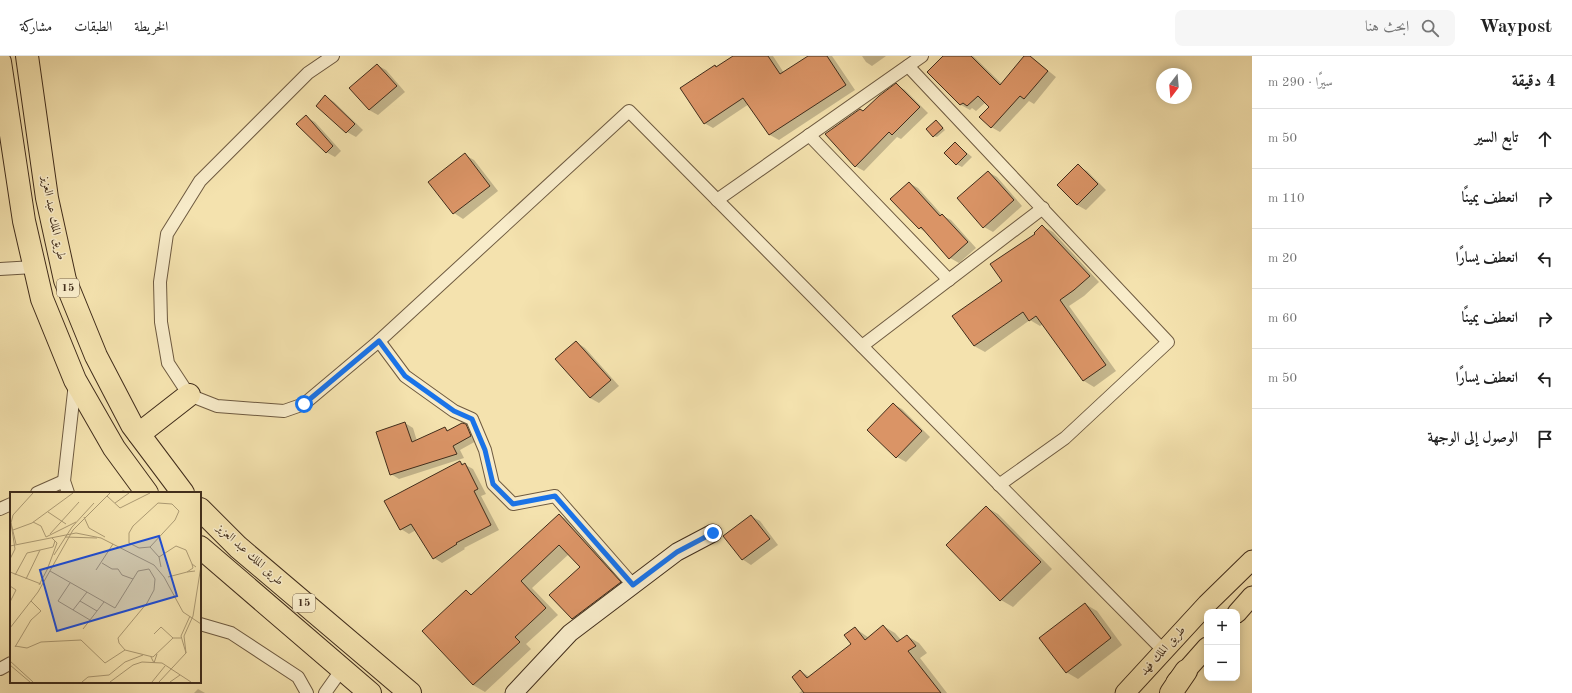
<!DOCTYPE html>
<html lang="ar">
<meta charset="utf-8">
<style>
:root{--surface:#fff;--page:#f6f6f6;--text:#222;--muted:#767676;--line:#e0e0e0}
body{margin:0;font-family:"Old Standard TT",Amiri,serif;background:var(--page);color:var(--text);direction:rtl}
.controls{position:absolute;right:12px;bottom:12px;display:grid;overflow:hidden;border-radius:8px;box-shadow:0 2px 10px #0003}
.controls button{width:36px;height:36px;display:grid;place-items:center;padding:0;border:0;border-bottom:1px solid var(--line);background:var(--surface);color:var(--text);font:20px sans-serif}
.compass{position:absolute;left:1156px;top:12px;width:36px;height:36px;border-radius:50%;background:var(--surface);box-shadow:0 2px 10px #0003;rotate:196deg}
.stop{position:absolute;width:12px;height:12px;margin:-9px;border:3px solid #1a73e8;border-radius:50%;background:#fff}
.stop.end{background:#1a73e8;border-color:#fff;box-shadow:0 1px 4px #0008}
.list{margin:0;padding:0;list-style:none}
h2{display:flex;justify-content:space-between;align-items:center;height:52px;margin:0;padding:0 16px;font-size:17px}
h2 small{font-size:13px;font-weight:400;color:var(--muted)}
.list li{display:grid;grid-template-columns:26px 1fr auto;gap:12px;align-items:center;box-sizing:border-box;height:60px;padding:0 16px;border-top:1px solid var(--line)}
.list b{display:block;font-size:15px;white-space:nowrap}
.list em{font-size:13px;font-style:normal;color:var(--muted)}
.icon{flex:none;width:22px;height:22px;fill:none;stroke:currentColor;stroke-width:2;stroke-linecap:round;stroke-linejoin:round}
.map{position:relative;flex:none;width:1252px;height:637px;overflow:hidden;direction:ltr}
header{display:flex;align-items:center;gap:24px;box-sizing:border-box;height:56px;padding:0 20px;background:var(--surface);border-bottom:1px solid var(--line)}
header strong{font-size:19px}
nav{display:flex;gap:22px;margin-inline-start:auto;font-size:14px}
.search{width:280px;height:36px;background:var(--page);display:flex;align-items:center;gap:10px;box-sizing:border-box;padding:0 14px;border-radius:8px;color:var(--muted);font-size:15px}
main{display:flex}
aside{flex:1;background:var(--surface)}
.map>svg:first-child{display:block}
.shadow{fill:#0003}
.building{fill:#da9466;stroke:#412d1b}
.lines{fill:none;stroke-linecap:round;stroke-linejoin:round}
.street-casing{stroke:#6e5a40;stroke-width:14}
.secondary-casing{stroke:#412d1b;stroke-width:19}
.primary-casing{stroke:#412d1b;stroke-width:21}
.highway-casing{stroke:#412d1b;stroke-width:24}
.street{stroke:#f8ecca;stroke-width:12}
.secondary{stroke:#f8ecca;stroke-width:17}
.primary{stroke:#f4e2ae;stroke-width:19}
.highway{stroke:#f4e2ae;stroke-width:22}
.route{stroke:#1a73e8;stroke-width:5}
.labels{text-anchor:middle;dominant-baseline:central;stroke-width:3;stroke-linejoin:round;paint-order:stroke}
.shield{fill:#f8ecca;stroke:#786650;stroke-width:1}
.shield-label{font-size:11px;font-weight:bold;fill:#412d1b}
.street-label{font-size:12px;fill:#412d1b;stroke:#f8ecca}
.inset-road{fill:none;stroke:#ac9a73;stroke-width:1}
.view{fill:#1d4ed8;fill-opacity:0.15;stroke:#1d4ed8;stroke-width:2}
.inset-edge{fill:none;stroke:#412d1b;stroke-width:2}
</style>
<header>
<strong>Waypost</strong>
<div class="search"><svg class="icon" aria-label="search" viewBox="0 0 24 24"><circle cx="10" cy="10" r="6"/><path d="M15 15l6 6"/></svg>ابحث هنا</div>
<nav><a>الخريطة</a><a>الطبقات</a><a>مشاركة</a></nav>
</header>
<main>
<aside>
<h2>4 دقيقة<small>سيرًا · 290 m</small></h2>
<ul class="list">
<li><svg class="icon" aria-label="ahead" viewBox="0 0 24 24"><path d="M12 20V5M6 11l6-6 6 6"/></svg><div><b>تابع السير</b></div><em>50 m</em></li>
<li><svg class="icon" aria-label="right" viewBox="0 0 24 24"><path d="M7 20v-9h11M14 6l5 5-5 5"/></svg><div><b>انعطف يمينًا</b></div><em>110 m</em></li>
<li><svg class="icon" aria-label="left" viewBox="0 0 24 24"><path d="M17 20v-9H6M10 6l-5 5 5 5"/></svg><div><b>انعطف يسارًا</b></div><em>20 m</em></li>
<li><svg class="icon" aria-label="right" viewBox="0 0 24 24"><path d="M7 20v-9h11M14 6l5 5-5 5"/></svg><div><b>انعطف يمينًا</b></div><em>60 m</em></li>
<li><svg class="icon" aria-label="left" viewBox="0 0 24 24"><path d="M17 20v-9H6M10 6l-5 5 5 5"/></svg><div><b>انعطف يسارًا</b></div><em>50 m</em></li>
<li><svg class="icon" aria-label="arrive" viewBox="0 0 24 24"><path d="M6 21V4h12l-3 4 3 4H6"/></svg><div><b>الوصول إلى الوجهة</b></div></li>
</ul>
</aside>
<div class="map">
<svg width="1252" height="637" viewBox="0 0 1252 637">
<rect width="100%" height="100%" fill="#f4e2ae"/>
<filter id="stains"><feTurbulence type="fractalNoise" baseFrequency=".005" numOctaves="4"/><feColorMatrix values="0 0 0 0 .2 0 0 0 0 .09 0 0 0 0 .02 0 0 0 .5 -.17"/></filter>
<radialGradient id="worn" r=".72"><stop offset=".6" stop-color="#630" stop-opacity="0"/><stop offset="1" stop-color="#630" stop-opacity=".3"/></radialGradient>
<!-- shadow -->
<g class="shadow">
<path d="M735,0H773L784,17L810,0H832L855,34L779,84L770,79L749,48L713,72L704,67L715,10L717,12Z"/>
<path d="M862,0H886L872,10L866,6Z"/>
<path d="M945,0H973L1002,28L1025,0L1035,4L1056,21L1034,48L1029,45L1000,76L991,71L990,51L986,46L976,55L972,52L970,54L961,49L928,16Z"/>
<path d="M377,9L386,14L405,36L378,59L369,54Z"/>
<path d="M896,28L905,34L928,57L901,83L897,81L864,115L855,110L864,56Z"/>
<path d="M326,41L334,46L363,74L356,81L347,76Z"/>
<path d="M306,61L315,66L341,95L335,101L326,96Z"/>
<path d="M939,67L945,74L937,81L934,80Z"/>
<path d="M955,87L972,101L962,111L956,108Z"/>
<path d="M465,99L474,104L498,135L463,163L454,157Z"/>
<path d="M1078,110L1087,115L1106,134L1086,154L1077,149L1058,129Z"/>
<path d="M988,116L997,121L1022,150L993,176L984,171Z"/>
<path d="M909,127L918,132L943,160L951,164L976,192L959,207L950,202L927,177L919,172Z"/>
<path d="M1042,170L1053,176L1099,226L1084,240L1069,250L1116,315L1094,331L1084,325L1043,268L1040,270L1030,264L985,296L974,290L1003,225Z"/>
<path d="M576,286L585,292L619,330L599,347L590,342Z"/>
<path d="M893,348L902,353L930,381L906,406L897,401Z"/>
<path d="M405,367L413,372L417,385L445,372L449,375L462,368L470,372L478,384L460,394L464,402L399,423L391,418Z"/>
<path d="M460,406L473,413L486,438L481,440L499,474L464,492L465,493L442,507L434,502L416,474L409,478L401,473Z"/>
<path d="M123,434L129,437H119Z"/>
<path d="M986,451L998,458L1052,513L1013,551L1001,544Z"/>
<path d="M559,459L571,466L632,533L584,569L572,563L581,511L569,498L532,532L558,559L526,588L531,593L485,636L473,629L466,535L473,539Z"/>
<path d="M751,460L760,465L778,489L751,509L742,503Z"/>
<path d="M1085,548L1097,555L1122,589L1078,623L1066,616Z"/>
<path d="M883,570L895,577L901,584L907,580L919,587L927,597L920,602L947,637H799L803,634L800,615L810,621L853,588L855,572L869,582Z"/>
<path d="M198,633L205,637H194Z"/>
</g>
<!-- building -->
<g class="building">
<path d="M733,0H768L780,18L808,0H827L846,29L769,79L743,42L704,68L680,32L715,9L716,11Z"/>
<path d="M943,0H971L1000,29L1024,0H1030L1048,15L1024,43L1020,40L991,72L979,61L989,51L978,40L967,50L963,47L960,49L927,16Z"/>
<path d="M377,8L397,30L369,54L349,32Z"/>
<path d="M896,27L920,51L892,79L889,76L855,111L825,78L860,53L863,55L879,40Z"/>
<path d="M325,39L355,68L346,77L316,50Z"/>
<path d="M306,59L333,90L326,97L296,68Z"/>
<path d="M936,64L943,72L933,81L926,73Z"/>
<path d="M955,86L967,98L956,109L944,97Z"/>
<path d="M465,97L490,130L453,158L428,126Z"/>
<path d="M1078,108L1098,128L1077,149L1057,129Z"/>
<path d="M988,115L1014,144L983,172L957,142Z"/>
<path d="M909,126L940,160L942,158L968,186L949,203L921,171L919,173L890,143Z"/>
<path d="M1042,169L1090,220L1074,234L1060,244L1106,309L1083,325L1036,260L1029,265L1023,256L974,290L952,260L1002,225L990,208L1035,178L1034,177Z"/>
<path d="M576,285L611,324L590,342L555,303Z"/>
<path d="M893,347L922,375L896,402L867,374Z"/>
<path d="M405,366L412,386L445,371L447,375L462,367L466,368L471,380L453,390L457,398L390,419L376,376Z"/>
<path d="M460,405L462,409L465,407L478,433L474,435L491,469L456,487L457,488L433,503L411,468L400,474L384,445Z"/>
<path d="M986,450L1041,506L1000,545L946,489Z"/>
<path d="M559,458L621,526L572,563L549,539L580,511L559,489L521,525L546,552L515,581L520,586L473,629L422,575L466,534L471,539Z"/>
<path d="M751,459L770,483L742,504L723,480Z"/>
<path d="M1085,547L1111,582L1066,617L1039,582Z"/>
<path d="M883,569L897,586L907,579L916,590L908,595L941,637H804L792,621L800,614L807,622L851,588L844,579L855,571L865,584Z"/>
</g>
<g class="lines">
<defs>
<g id="street">
<path d="M333,0L308,17L200,125L167,178L160,226L161,266L168,307L189,339L217,350L284,355L304,348L379,285L629,55L1163,594"/>
<path d="M908,10L1168,286L1065,382L999,429"/>
<path d="M809,79L949,224"/>
<path d="M717,144L922,0"/>
<path d="M0,213L34,211"/>
<path d="M379,285L405,320L454,355L472,363L485,394L493,428L513,448L555,440L633,529"/>
<path d="M862,290L1043,152"/>
<path d="M37,437L64,425"/>
<path d="M68,437L64,425L75,327"/>
<path d="M0,453L11,448"/>
<path d="M200,568L231,577L298,621L307,637"/>
<path d="M0,613L11,607"/>
<path d="M325,637L342,613"/>
</g>
<path id="secondary" d="M514,637L570,577L677,496L713,477"/>
<g id="primary">
<path d="M1237,557L1252,540"/>
<path d="M1176,626L1207,591"/>
<path d="M1125,637L1207,548L1252,504"/>
</g>
<g id="highway">
<path d="M27,0L47,142L65,224L96,300L132,369L183,437"/>
<path d="M0,6L24,165L42,243L75,324L114,392L147,437"/>
<path d="M139,378L189,339"/>
<path d="M200,453L238,491L410,637"/>
<path d="M200,491L370,637"/>
<path d="M1171,637L1186,615"/>
</g>
</defs>
<!-- street casing -->
<use href="#street" class="street-casing"/>
<!-- secondary casing -->
<use href="#secondary" class="secondary-casing"/>
<!-- primary casing -->
<use href="#primary" class="primary-casing"/>
<!-- highway casing -->
<use href="#highway" class="highway-casing"/>
<!-- street -->
<use href="#street" class="street"/>
<!-- secondary -->
<use href="#secondary" class="secondary"/>
<!-- primary -->
<use href="#primary" class="primary"/>
<!-- highway -->
<use href="#highway" class="highway"/>
</g>
<g class="lines">
<!-- route -->
<path class="route" d="M304,348L379,285L405,320L454,355L472,363L485,394L493,428L513,448L555,440L633,529L677,496L713,477"/>
</g>
<g class="labels">
<!-- shield labels -->
<g class="shield">
<rect x="57" y="223" width="22" height="18" rx="3"/>
<rect x="293" y="538" width="22" height="18" rx="3"/>
</g>
<g class="shield-label">
<text x="68" y="232">15</text>
<text x="304" y="547">15</text>
</g>
<!-- street labels -->
<g class="street-label">
<text transform="translate(53 162) rotate(79)">طريق الملك عبد العزيز</text>
<text transform="translate(250 499) rotate(42)">طريق الملك عبد العزيز</text>
<text transform="translate(1163 595) rotate(-48)">طريق الملك فهد</text>
</g>
</g>
<!-- overview -->
<g transform="translate(10 436)">
<rect width="191" height="191" fill="#f4e2ae"/>
<path class="inset-road" d="M97,4L110,16L140,1M105,11L119,1M38,20L56,32M74,25L79,36L95,45M23,30L31,34L36,45M1,31L3,23L23,1M3,38L22,31L63,1M40,42L69,10M36,45L66,30M55,45L87,46M0,54L66,41L91,46L144,73L154,85L173,120L191,132M140,55L165,28L169,19L162,12L148,11L123,34L119,41V51L129,56L140,55L149,65L151,75M44,63L62,35L84,11M149,65L166,54L176,58L182,72M0,67L5,57L1,31L6,52M92,71L102,77H108L112,83L123,87M37,78L47,51L42,46M86,78L103,52M40,79L105,116L128,79L139,77L145,87L144,98L137,111L108,146L109,151L115,158L143,165L163,146H171M185,79L177,80L183,76L182,72L186,75M0,80L31,92M5,83L17,61L43,55L45,49M158,85L177,80M16,87L30,58M60,91L48,109L80,128M29,93L38,76M0,94L6,98L0,110M70,109L87,119M63,118L77,100M180,124L171,144L176,161L174,144L183,124L191,74M0,136L28,100L63,38L100,1M73,137L94,110M144,142L151,135L163,146M5,154L17,156L31,150L71,148L95,171L115,158M5,155L21,128L31,119L21,109M141,165L144,171L147,162M0,169L23,190M0,173L20,190M72,190L78,185L99,183L115,170L133,163M100,190L123,173L132,170L152,171L181,190M142,190L155,174M149,190L176,161M160,190L170,183"/>
<path class="view" d="M149,44L167,104L47,139L30,78Z"/>
<rect width="191" height="191" class="inset-edge"/>
</g>
<rect width="100%" height="100%" filter="url(#stains)"/>
<rect width="100%" height="100%" fill="url(#worn)"/>
</svg>
<div class="controls">
<button>+</button>
<button>−</button>
</div>
<svg class="compass" viewBox="-18 -18 36 36"><path d="M0-13l5 13h-10z" fill="#e53935"/><path d="M0 13l5-13h-10z" fill="#767676"/></svg>
<div class="stop" style="left:304px;top:348px"></div>
<div class="stop end" style="left:713px;top:477px"></div>
</div>
</main>
